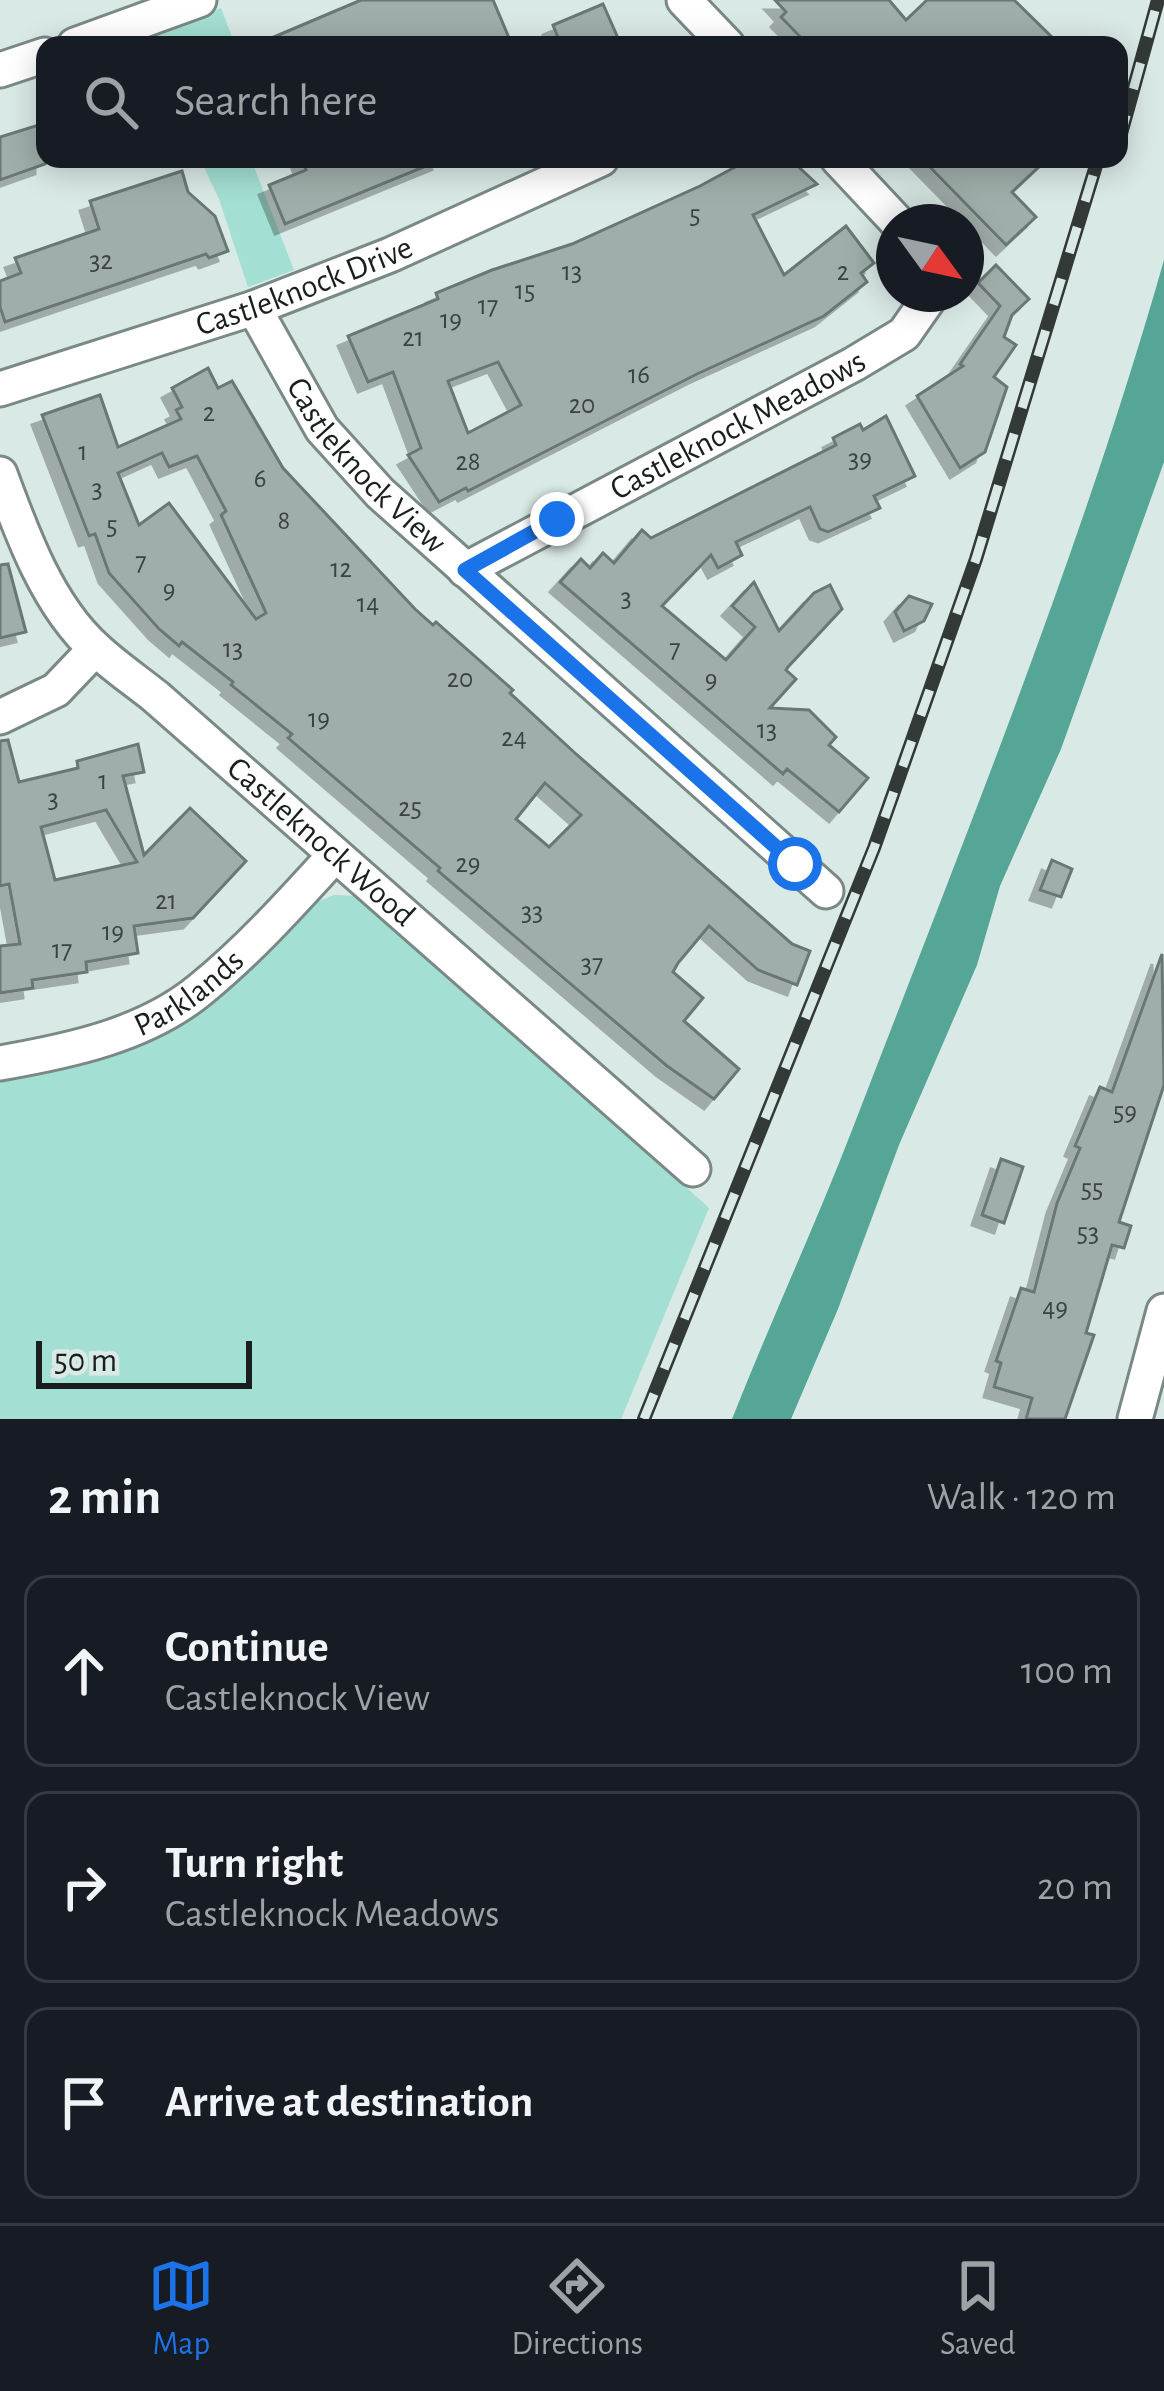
<!DOCTYPE html>
<meta charset="utf-8">
<style>
:root{--surface:#171b24;--page:#242831;--text:#f1f3f6;--muted:#9ea1a6;--line:#363941;--accent:#1a73e8}
body{margin:0;font-family:"Alegreya Sans",sans-serif;background:var(--page);color:var(--text)}
.compass{position:absolute;left:876px;top:204px;width:108px;height:108px;border-radius:50%;background:var(--surface);box-shadow:0 6px 30px #0003;rotate:123deg}
.scale{position:absolute;left:36px;bottom:30px;width:216px;box-sizing:border-box;padding-left:12px;border:6px solid #1a1f1e;border-top:0;font-size:33px;line-height:42px;white-space:nowrap;color:#1a1f1e;-webkit-text-stroke:9px #d9e9e5;paint-order:stroke}
.stop{position:absolute;width:36px;height:36px;margin:-27px;border:9px solid #1a73e8;border-radius:50%;background:#fff}
.stop.end{background:#1a73e8;border-color:#fff;box-shadow:0 3px 12px #0008}
.list{margin:0;padding:0;list-style:none}
h2{display:flex;justify-content:space-between;align-items:center;height:156px;margin:0;padding:0 48px;font-size:51px}
h2 small{font-size:39px;font-weight:400;color:var(--muted)}
.list li{display:grid;grid-template-columns:78px 1fr auto;gap:36px;align-items:center;box-sizing:border-box;height:192px;margin:0 24px 24px;padding:0 24px;border:3px solid var(--line);border-radius:24px}
.list b{display:block;font-size:45px;white-space:nowrap}
.list p{margin:0;font-size:39px;white-space:nowrap;color:var(--muted)}
.list em{font-size:39px;font-style:normal;color:var(--muted)}
.icon{flex:none;width:66px;height:66px;fill:none;stroke:currentColor;stroke-width:2;stroke-linecap:round;stroke-linejoin:round}
.map{position:relative;flex:none;width:1164px;height:1419px;overflow:hidden}
.search{position:absolute;background:var(--surface);box-shadow:0 6px 30px #0003;left:36px;right:36px;top:36px;height:132px;display:flex;align-items:center;gap:30px;box-sizing:border-box;padding:0 42px;border-radius:24px;color:var(--muted);font-size:45px}
.sheet{height:804px;background:var(--surface)}
nav{display:flex;justify-content:space-around;align-items:center;box-sizing:border-box;height:168px;border-top:3px solid var(--line);background:var(--surface);font-size:33px;color:var(--muted)}
nav a{display:grid;justify-items:center;gap:6px}
nav .on{color:var(--accent)}
.map>svg:first-child{display:block}
.green{fill:#a3dfd2}
.water{fill:#55a697}
.building{fill:#9faeaa;stroke:#697774;stroke-width:3;fill-rule:evenodd;filter:url(#shadow)}
.lines{fill:none;stroke-linecap:round;stroke-linejoin:round}
.minor-casing{stroke:#7a8985;stroke-width:39}
.minor{stroke:#fff;stroke-width:33}
.rail-casing{stroke:#323937;stroke-width:14}
.rail{stroke:#d9e9e5;stroke-width:9;stroke-dasharray:27;stroke-linecap:butt}
.route{stroke:#1a73e8;stroke-width:15}
.labels{text-anchor:middle;dominant-baseline:central;stroke-width:9;stroke-linejoin:round;paint-order:stroke}
.number-label{font-size:27px;fill:#3b4341}
.street-label{font-size:33px;fill:#1a1f1e;stroke:#d9e9e5}
</style>
<div class="map">
<svg width="1164" height="1419" viewBox="0 0 1164 1419">
<defs>
<filter id="shadow"><feDropShadow dx="-10" dy="10" stdDeviation="0" flood-color="#0004"/></filter>
</defs>
<rect width="100%" height="100%" fill="#d9e9e5"/>
<!-- green -->
<g class="green">
<path d="M221,8L235,45H154L150,35Z"/>
<path d="M200,159H251L294,270L248,287L219,199Z"/>
<path d="M334,895L358,896L488,1007L709,1208L621,1419H0V1077L217,996L319,901Z"/>
</g>
<!-- water -->
<path class="water" d="M1164,260V462L1061,749L1000,886L977,965L899,1145L838,1309L791,1419H732C771,1320 816,1224 854,1125C964,839 1080,555 1164,260Z"/>
<!-- building -->
<g class="building">
<path d="M361,0H493L512,45H255Z"/>
<path d="M775,0H889L906,20L927,0H1014L1060,45H937L931,39L928,45H808L781,17L786,12Z"/>
<path d="M603,4L621,45H561L553,25Z"/>
<path d="M45,123V164L0,180V137Z"/>
<path d="M302,159H443L285,224L269,185L306,170Z"/>
<path d="M750,159H790L817,184L753,215L784,275L846,226L874,263L861,273L867,282L824,316L697,374L468,491L466,488L439,502L408,455L421,448L393,372L368,382L348,336L438,299L436,293L492,270L572,244L700,186ZM498,362L521,405L468,433L448,381Z"/>
<path d="M922,159H1047L1012,192L1036,217L1006,245Z"/>
<path d="M182,171L188,192L215,216L228,251L209,258L206,254L5,322L0,307V281L21,273L15,258L99,229L90,201Z"/>
<path d="M996,265L1029,299L1012,315L1004,337L1016,345L994,377L1007,387L985,452L960,468L917,396L963,366L960,364L1000,306L978,283Z"/>
<path d="M208,368L218,388L232,381L283,468L415,609L433,625L436,622L513,690L510,693L576,754L792,944L810,951L797,985L758,970L709,926L678,963L673,972L703,998L684,1021L739,1069L714,1099L667,1066L438,871L440,868L288,738L292,734L231,685L233,682L182,642L179,646L159,629L109,573L95,534L89,536L42,415L100,395L118,447L181,419L176,410L182,407L172,388ZM162,453L169,467L197,456L226,511L221,515L266,613L256,619L169,503L139,525L118,473ZM545,783L581,815L549,847L516,819Z"/>
<path d="M886,416L915,476L874,496L880,508L828,532L820,529L810,507L736,542L742,555L718,568L711,555L662,606L726,660L755,627L732,606L754,582L779,631L814,593L830,585L842,609L788,667L786,670L796,679L770,708L809,710L836,737L829,745L868,778L839,812L787,769L783,774L560,582L581,559L590,568L603,553L614,563L642,530L651,538L836,445L833,438L860,424L863,430Z"/>
<path d="M8,564L26,632L0,638V565Z"/>
<path d="M909,596L932,604L924,621L904,631L895,612Z"/>
<path d="M8,740L19,782L78,768L77,761L138,744L144,772L123,776L144,855L190,808L246,861L193,918L134,926L138,953L86,962L87,972L32,980L33,988L0,993V946L20,944L9,884L0,886V741ZM106,810L137,862L55,880L41,827Z"/>
<path d="M1052,860L1072,869L1061,897L1040,890Z"/>
<path d="M1162,954L1164,1085L1119,1222L1131,1226L1124,1248L1112,1245L1086,1333L1094,1335L1065,1419H1026L1032,1398L994,1387L1001,1363L996,1361L1021,1288L1034,1292L1057,1203L1080,1148L1075,1146L1100,1087L1112,1092Z"/>
<path d="M1001,1159L1023,1167L1004,1223L982,1215Z"/>
</g>
<g class="lines">
<defs>
<g id="minor">
<path d="M684,0L727,45"/>
<path d="M75,45L199,0"/>
<path d="M0,70L45,55"/>
<path d="M838,159L897,222"/>
<path id="s1" d="M254,308L322,429L380,493L826,891"/>
<path id="s2" d="M0,389L254,308L390,255L601,159"/>
<path id="s3" d="M0,474C22,534 48,606 96,649C114,666 136,681 156,697L693,1169"/>
<path id="s4" d="M465,570L854,364L904,334L932,294"/>
<path d="M0,717L56,690L95,649"/>
<path id="s5" d="M0,1063C69,1051 146,1035 201,989C249,950 292,902 334,856"/>
<path d="M1135,1419L1164,1311"/>
</g>
</defs>
<!-- minor casing -->
<use href="#minor" class="minor-casing"/>
<!-- minor -->
<use href="#minor" class="minor"/>
<defs>
<g id="rail">
<path d="M1119,141L1158,0"/>
<path d="M644,1419L874,848L976,559L1098,159"/>
</g>
</defs>
<!-- rail casing -->
<use href="#rail" class="rail-casing"/>
<!-- rail -->
<use href="#rail" class="rail"/>
</g>
<g class="lines">
<!-- route -->
<path class="route" d="M557,519L465,570L795,864"/>
</g>
<g class="labels">
<!-- number labels -->
<g class="number-label">
<text x="695" y="214">5</text>
<text x="101" y="260">32</text>
<text x="572" y="271">13</text>
<text x="843" y="271">2</text>
<text x="525" y="290">15</text>
<text x="488" y="305">17</text>
<text x="451" y="319">19</text>
<text x="413" y="337">21</text>
<text x="639" y="374">16</text>
<text x="582" y="404">20</text>
<text x="209" y="412">2</text>
<text x="83" y="451">1</text>
<text x="860" y="458">39</text>
<text x="468" y="461">28</text>
<text x="260" y="478">6</text>
<text x="97" y="488">3</text>
<text x="284" y="520">8</text>
<text x="112" y="525">5</text>
<text x="141" y="561">7</text>
<text x="341" y="568">12</text>
<text x="169" y="589">9</text>
<text x="626" y="597">3</text>
<text x="368" y="603">14</text>
<text x="233" y="648">13</text>
<text x="675" y="648">7</text>
<text x="460" y="678">20</text>
<text x="711" y="679">9</text>
<text x="319" y="718">19</text>
<text x="767" y="729">13</text>
<text x="514" y="737">24</text>
<text x="103" y="780">1</text>
<text x="53" y="798">3</text>
<text x="410" y="807">25</text>
<text x="468" y="863">29</text>
<text x="166" y="900">21</text>
<text x="532" y="911">33</text>
<text x="113" y="931">19</text>
<text x="62" y="949">17</text>
<text x="592" y="963">37</text>
<text x="1125" y="1111">59</text>
<text x="1092" y="1188">55</text>
<text x="1088" y="1232">53</text>
<text x="1055" y="1307">49</text>
</g>
<!-- street labels -->
<g class="street-label">
<text stroke="none"><textPath href="#s2" startOffset="321">Castleknock Drive</textPath></text>
<text stroke="none"><textPath href="#s4" startOffset="309">Castleknock Meadows</textPath></text>
<text stroke="none"><textPath href="#s1" startOffset="195">Castleknock View</textPath></text>
<text stroke="none"><textPath href="#s3" startOffset="498">Castleknock Wood</textPath></text>
<text stroke="none"><textPath href="#s5" startOffset="204">Parklands</textPath></text>
</g>
</g>
</svg>
<svg class="compass" viewBox="-18 -18 36 36"><path d="M0-13l5 13h-10z" fill="#e53935"/><path d="M0 13l5-13h-10z" fill="#9ea1a6"/></svg>
<div class="scale">50 m</div>
<div class="stop" style="left:795px;top:864px"></div>
<div class="stop end" style="left:557px;top:519px"></div>
<div class="search"><svg class="icon" aria-label="search" viewBox="0 0 24 24"><circle cx="10" cy="10" r="6"/><path d="M15 15l6 6"/></svg>Search here</div>
</div>
<section class="sheet">
<h2>2 min<small>Walk · 120 m</small></h2>
<ul class="list">
<li><svg class="icon" aria-label="ahead" viewBox="0 0 24 24"><path d="M12 20V5M6 11l6-6 6 6"/></svg><div><b>Continue</b><p>Castleknock View</p></div><em>100 m</em></li>
<li><svg class="icon" aria-label="right" viewBox="0 0 24 24"><path d="M7 20v-9h11M14 6l5 5-5 5"/></svg><div><b>Turn right</b><p>Castleknock Meadows</p></div><em>20 m</em></li>
<li><svg class="icon" aria-label="arrive" viewBox="0 0 24 24"><path d="M6 21V4h12l-3 4 3 4H6"/></svg><div><b>Arrive at destination</b></div></li>
</ul>
</section>
<nav>
<a class="on"><svg class="icon" aria-label="map" viewBox="0 0 24 24"><path d="M3 6l6-2 6 2 6-2v14l-6 2-6-2-6 2zM9 4v14M15 6v14"/></svg>Map</a>
<a><svg class="icon" aria-label="directions" viewBox="0 0 24 24"><path d="M12 3l9 9-9 9-9-9zM9 14v-3h6M13 9l2 2-2 2"/></svg>Directions</a>
<a><svg class="icon" aria-label="saved" viewBox="0 0 24 24"><path d="M7 4h10v16l-5-4-5 4z"/></svg>Saved</a>
</nav>
